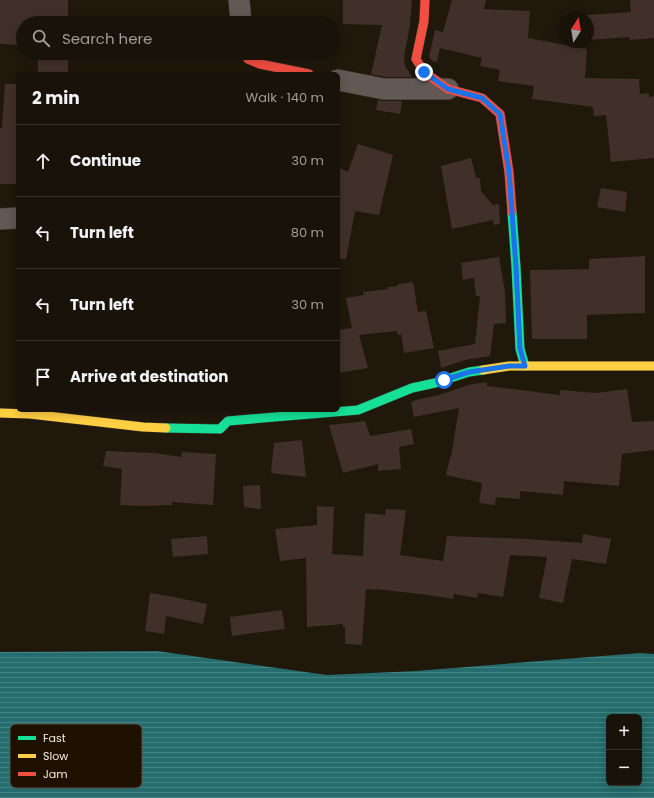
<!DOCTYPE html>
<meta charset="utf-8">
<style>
:root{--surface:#181208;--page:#252016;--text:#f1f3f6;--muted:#9f9e9c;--line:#363229}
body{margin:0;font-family:Poppins,sans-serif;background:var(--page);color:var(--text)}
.controls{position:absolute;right:12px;bottom:12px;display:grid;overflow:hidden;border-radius:6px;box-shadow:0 2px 10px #0003}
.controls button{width:36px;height:36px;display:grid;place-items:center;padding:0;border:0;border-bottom:1px solid var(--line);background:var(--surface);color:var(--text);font:20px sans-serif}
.compass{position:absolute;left:558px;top:12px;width:36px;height:36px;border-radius:50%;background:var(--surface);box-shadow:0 2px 10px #0003;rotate:12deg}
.stop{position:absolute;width:12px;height:12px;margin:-9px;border:3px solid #1a73e8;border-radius:50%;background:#fff}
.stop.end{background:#1a73e8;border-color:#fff;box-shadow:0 1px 4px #0008}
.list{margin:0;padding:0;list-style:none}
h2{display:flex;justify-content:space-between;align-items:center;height:52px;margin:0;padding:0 16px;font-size:17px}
h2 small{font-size:13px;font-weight:400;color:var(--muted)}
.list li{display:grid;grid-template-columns:26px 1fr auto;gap:12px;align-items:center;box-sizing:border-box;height:72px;padding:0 16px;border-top:1px solid var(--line)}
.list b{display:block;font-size:15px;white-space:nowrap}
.list em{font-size:13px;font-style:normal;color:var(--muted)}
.icon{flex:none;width:22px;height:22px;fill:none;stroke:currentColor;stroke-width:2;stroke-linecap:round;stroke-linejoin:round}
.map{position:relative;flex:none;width:654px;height:798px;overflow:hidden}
.search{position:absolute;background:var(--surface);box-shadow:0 2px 10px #0003;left:16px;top:16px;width:324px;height:44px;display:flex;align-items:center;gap:10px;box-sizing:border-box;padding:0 14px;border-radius:22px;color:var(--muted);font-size:15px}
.panel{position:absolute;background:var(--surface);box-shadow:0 2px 10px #0003;left:16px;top:72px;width:324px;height:340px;border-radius:6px}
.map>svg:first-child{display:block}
.water{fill:url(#water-rules);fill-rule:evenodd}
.building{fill:#403029}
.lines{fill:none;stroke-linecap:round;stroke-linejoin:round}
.street-casing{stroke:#3c352a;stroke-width:22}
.fast-casing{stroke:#3c352a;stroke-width:10}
.slow-casing{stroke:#3c352a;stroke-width:10}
.jam-casing{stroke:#3c352a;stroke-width:10}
.street{stroke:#625854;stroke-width:21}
.fast{stroke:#16e098;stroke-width:9}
.slow{stroke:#ffcf43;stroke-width:9}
.jam{stroke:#f24e42;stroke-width:9}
.route{stroke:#1a73e8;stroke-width:5}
.key{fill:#1f1100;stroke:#5f5242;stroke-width:1}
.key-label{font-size:11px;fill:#f5ebdc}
</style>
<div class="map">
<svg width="654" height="798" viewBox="0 0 654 798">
<defs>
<pattern id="water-rules" width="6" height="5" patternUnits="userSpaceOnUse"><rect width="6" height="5" fill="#256d6e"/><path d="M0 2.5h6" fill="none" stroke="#458282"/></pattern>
</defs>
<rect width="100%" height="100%" fill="#20180b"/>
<!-- water -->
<path class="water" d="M157,651L327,675L416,671L640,653L654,654V798H0V652ZM609,717H639V783H609Z"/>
<!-- building -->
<g class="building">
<path d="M0,0H68V23H23V45L0,44Z"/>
<path d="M343,0H412L410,25L404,57L405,66L412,77H385L371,74L382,25L343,24Z"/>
<path d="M452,0H486L484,9L530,11L528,38L587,49L585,78L639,79L640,94L649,93V97L654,96V158L611,162L606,115L594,116L593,107L532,99L534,86L498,81L500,70L480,66L482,58L440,48L437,62L432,61L429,57L435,30L443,32Z"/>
<path d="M630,0H654V38L630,40L629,37L589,40L588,18H587V15L631,12Z"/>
<rect x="38" y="53" width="30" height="21"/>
<path d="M5,84H18V184H0V128H2Z"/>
<path d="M378,100L384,101H402L400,114L376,110Z"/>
<path d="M358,144L393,155L379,215L355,211L346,259H338V167L348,172Z"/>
<path d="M471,158L476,178H480L481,191L493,205L499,204L500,224L494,225L493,220L452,229L441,166Z"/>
<path d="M601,188L627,192L625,212L597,207Z"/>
<path d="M645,256V313L587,315V339H532L530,270L589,269V259Z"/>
<path d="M499,257L505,292L506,323L494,324L490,356L465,360L441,368L438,351L475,344L480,296H476L474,278L463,280L461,263Z"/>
<path d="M413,282L418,312L426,311L434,348L404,353L401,334L398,335L397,331L359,335L368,368L338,373V330L352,328L346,298L364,295L363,292L388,289V287L398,286V284Z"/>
<path d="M487,382V386L560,395V390L596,393L627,389L632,422L654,421V450L622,454L619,486L564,481L563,495L520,491V499L496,497L495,505L479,503L482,483L446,475L450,457H451L459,408L414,417L411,402L416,400L439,395L472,384Z"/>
<path d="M365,421L370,436L411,429L414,444L399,447L401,469L378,471V464L343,473L329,425L359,422Z"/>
<path d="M302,440L306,477L271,473L274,443Z"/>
<path d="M106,451L155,453L181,457L182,452L216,454L213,505L172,502V505L144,506L120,505L122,469L103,466Z"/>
<path d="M260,485L261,509L244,507L243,486Z"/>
<path d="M317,506L334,507L332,554L363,556L365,513L385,515L386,509L406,510L400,555L443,561L447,536L529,539L582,543L583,534L611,539L606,564L572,559L563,603L539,598L547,557L510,555L503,597L478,593L477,598L454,594L453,599L427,595H428L376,589V590L366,589L362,645L345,644V627H343V624L307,627L306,558L280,561L275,529L317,525Z"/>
<path d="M207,536L208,554L173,557L171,539Z"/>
<path d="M150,593L169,596L207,604L203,624L166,616L164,634L145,631Z"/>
<path d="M282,610L285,629L232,636L230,617Z"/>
</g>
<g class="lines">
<defs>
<g id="street">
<path d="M239,0L241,23"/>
<path d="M338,80L384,89H448"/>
<path d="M0,219L18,218"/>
</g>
<g id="fast">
<path d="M512,212L516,267L520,349L525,366"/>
<path d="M166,428L220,429L228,421L358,410L412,388L435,383L469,372L483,370"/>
</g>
<g id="slow">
<path d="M483,370L509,366H654"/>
<path d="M0,413L30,414L143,427L166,428"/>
</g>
<g id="jam">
<path d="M425,0L424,21L416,59L424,72L448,89L482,98L500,114L509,172L512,212"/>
<path d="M245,53L248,59L260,64L309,74"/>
</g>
</defs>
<!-- street casing -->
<use href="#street" class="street-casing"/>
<!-- fast casing -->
<use href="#fast" class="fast-casing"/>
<!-- slow casing -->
<use href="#slow" class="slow-casing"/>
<!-- jam casing -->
<use href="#jam" class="jam-casing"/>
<!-- street -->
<use href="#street" class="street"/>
<!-- fast -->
<use href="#fast" class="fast"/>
<!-- slow -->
<use href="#slow" class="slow"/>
<!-- jam -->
<use href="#jam" class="jam"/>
</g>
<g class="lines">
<!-- route -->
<path class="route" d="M424,72L448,89L482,98L500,114L509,172L516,267L520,349L525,366H509L469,372L444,380"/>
</g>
<!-- legend -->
<rect x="10" y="724" width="132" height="64" rx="6" class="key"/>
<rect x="18" y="736" width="18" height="4" fill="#16e098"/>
<rect x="18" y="754" width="18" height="4" fill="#ffcf43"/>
<rect x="18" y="772" width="18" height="4" fill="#f24e42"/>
<g class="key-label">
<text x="43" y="742">Fast</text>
<text x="43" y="760">Slow</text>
<text x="43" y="778">Jam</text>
</g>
</svg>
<div class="controls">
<button>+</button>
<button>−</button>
</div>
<svg class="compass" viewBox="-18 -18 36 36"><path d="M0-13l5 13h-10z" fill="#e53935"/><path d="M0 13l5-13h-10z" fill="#9f9e9c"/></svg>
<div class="stop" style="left:444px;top:380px"></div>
<div class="stop end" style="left:424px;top:72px"></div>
<div class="search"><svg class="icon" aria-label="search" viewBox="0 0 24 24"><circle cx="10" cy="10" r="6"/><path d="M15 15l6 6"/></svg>Search here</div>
<section class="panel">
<h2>2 min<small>Walk · 140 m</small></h2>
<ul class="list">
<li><svg class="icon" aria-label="ahead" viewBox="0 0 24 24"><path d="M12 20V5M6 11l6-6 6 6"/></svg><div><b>Continue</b></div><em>30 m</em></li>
<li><svg class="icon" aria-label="left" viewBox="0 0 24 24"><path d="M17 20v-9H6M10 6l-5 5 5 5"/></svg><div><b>Turn left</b></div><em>80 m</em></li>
<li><svg class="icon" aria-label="left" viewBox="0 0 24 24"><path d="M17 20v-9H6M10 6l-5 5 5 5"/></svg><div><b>Turn left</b></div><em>30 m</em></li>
<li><svg class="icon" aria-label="arrive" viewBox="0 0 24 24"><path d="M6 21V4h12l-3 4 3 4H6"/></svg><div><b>Arrive at destination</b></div></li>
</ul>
</section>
</div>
